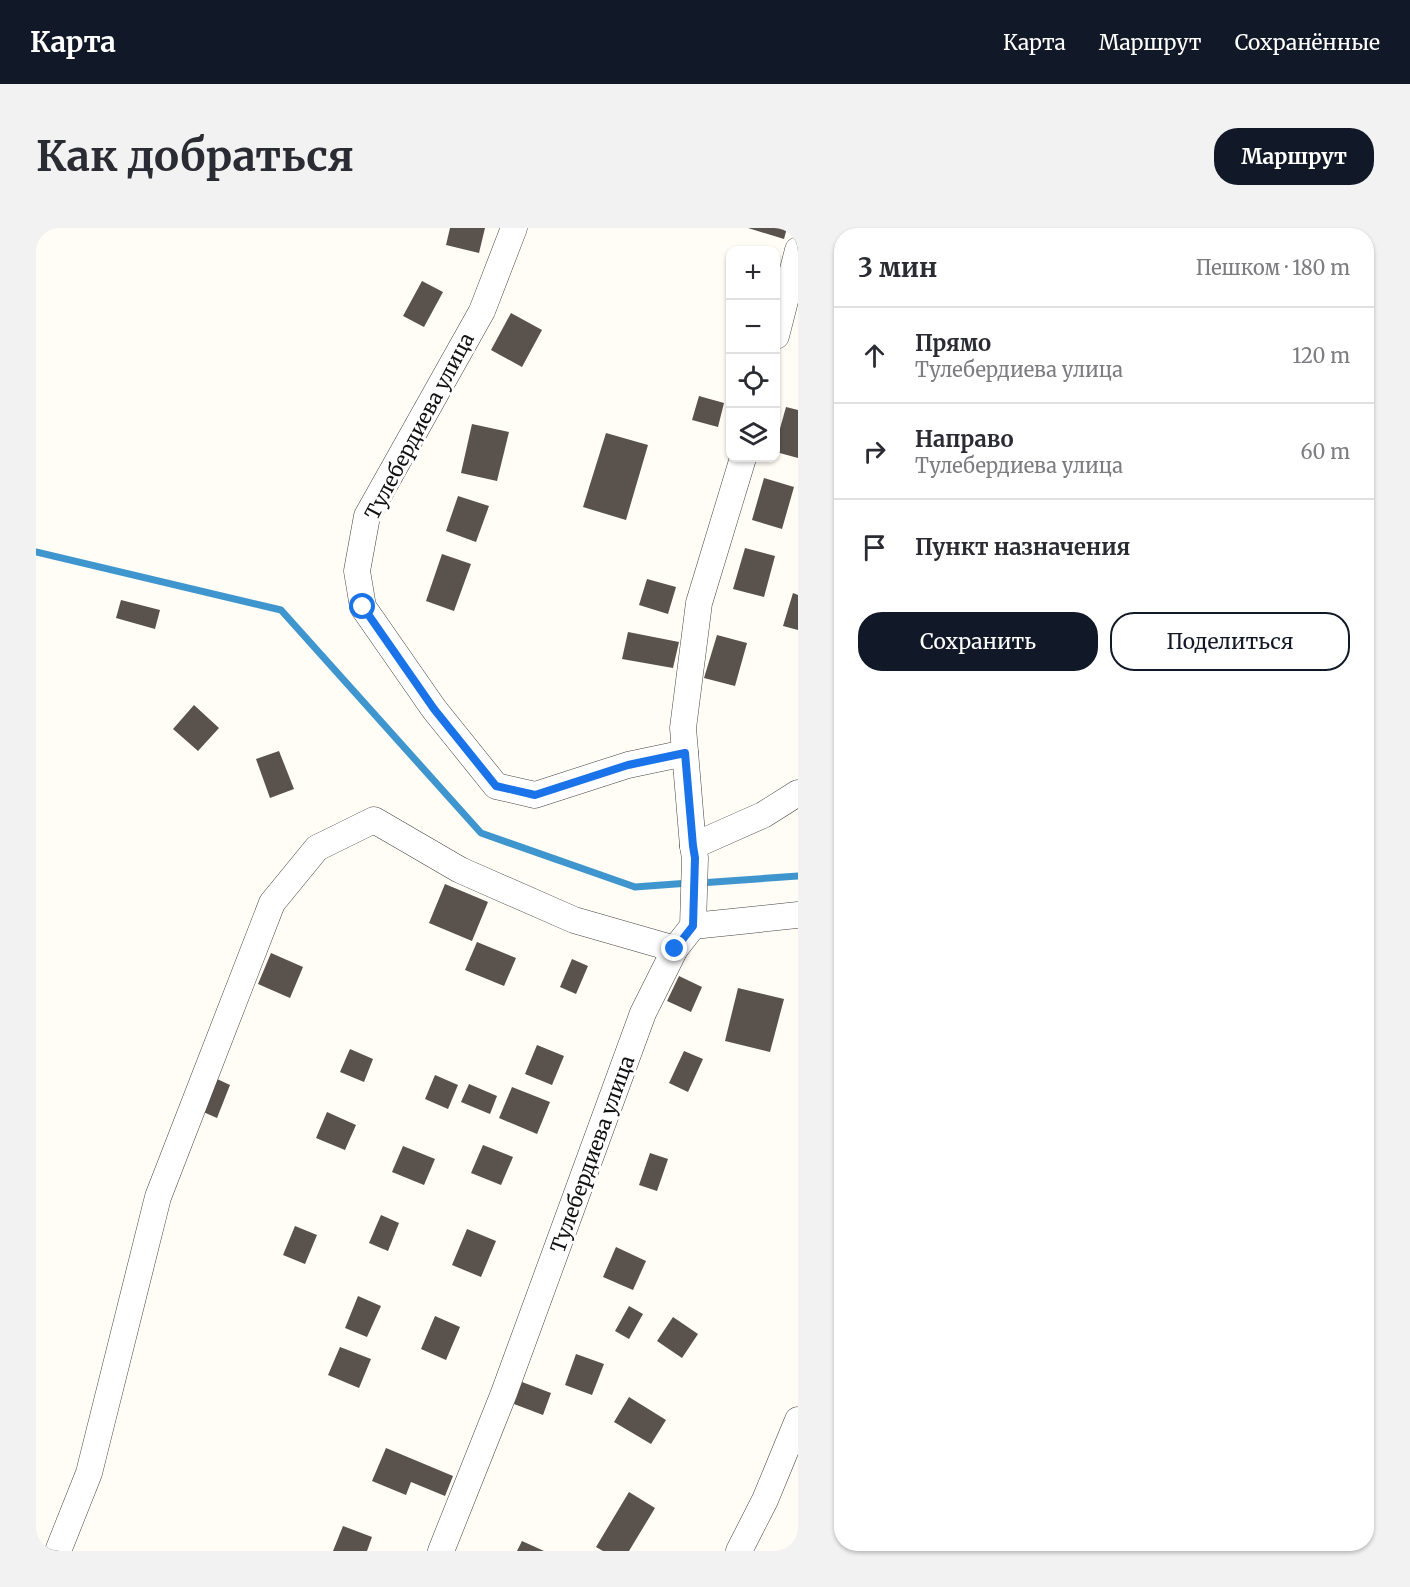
<!DOCTYPE html>
<html lang="ru">
<meta charset="utf-8">
<style>
:root{--surface:#fff;--page:#f2f2f3;--text:#2b2b33;--muted:#7c7c81;--line:#e1e1e2;--accent:#111827}
body{margin:0;font-family:Merriweather,serif;background:var(--page);color:var(--text)}
.controls{position:absolute;right:18px;top:18px;display:grid;overflow:hidden;border-radius:12px;box-shadow:0 2px 4px #0004}
.controls button{width:54px;height:54px;display:grid;place-items:center;padding:0;border:0;border-bottom:2px solid var(--line);background:var(--surface);color:var(--text);font:30px sans-serif}
.stop{position:absolute;width:18px;height:18px;margin:-14px;border:4px solid #1a73e8;border-radius:50%;background:#fff}
.stop.end{background:#1a73e8;border-color:#fff;box-shadow:0 2px 6px #0008}
.list{margin:0;padding:0;list-style:none}
h2{display:flex;justify-content:space-between;align-items:center;height:78px;margin:0;padding:0 24px;font-size:26px}
h2 small{font-size:20px;font-weight:400;color:var(--muted)}
.list li{display:grid;grid-template-columns:39px 1fr auto;gap:18px;align-items:center;box-sizing:border-box;height:96px;padding:0 24px;border-top:2px solid var(--line)}
.list b{display:block;font-size:22px;white-space:nowrap}
.list p{margin:0;font-size:20px;white-space:nowrap;color:var(--muted)}
.list em{font-size:20px;font-style:normal;color:var(--muted)}
.actions{display:flex;gap:12px;padding:18px 24px}
.actions a{flex:1;padding:14px 0;border:2px solid var(--accent);border-radius:24px;text-align:center;font-size:21px;color:var(--accent)}
.actions .main{background:var(--accent);color:#fff}
.icon{flex:none;width:33px;height:33px;fill:none;stroke:currentColor;stroke-width:2;stroke-linecap:round;stroke-linejoin:round}
.map{position:relative;flex:none;width:762px;height:1323px;overflow:hidden;border-radius:24px}
header{display:flex;align-items:center;gap:36px;box-sizing:border-box;height:84px;padding:0 30px;background:var(--accent);color:#fff}
header strong{font-size:28px}
nav{display:flex;gap:33px;margin-inline-start:auto;font-size:21px}
.intro{display:flex;align-items:center;justify-content:space-between;box-sizing:border-box;height:144px;padding:0 36px}
h1{margin:0;font-size:42px}
.button{padding:15px 27px;border-radius:24px;background:var(--accent);color:#fff;font-size:21px;font-weight:700}
main{display:flex;gap:36px;padding:0 36px}
aside{flex:1;background:var(--surface);border-radius:24px;box-shadow:0 2px 4px #0004}
.map>svg:first-child{display:block}
.lines{fill:none;stroke-linecap:round;stroke-linejoin:round}
.stream{stroke:#3f96cf;stroke-width:7}
.building{fill:#5a524d}
.minor-casing{stroke:#444;stroke-width:27}
.minor{stroke:#fff;stroke-width:26}
.route{stroke:#1a73e8;stroke-width:8}
.labels{text-anchor:middle;dominant-baseline:central;stroke-width:6;stroke-linejoin:round;paint-order:stroke}
.street-label{font-size:20px;fill:#111;stroke:#fff}
</style>
<header>
<strong>Карта</strong>
<nav><a>Карта</a><a>Маршрут</a><a>Сохранённые</a></nav>
</header>
<div class="intro"><h1>Как добраться</h1><a class="button">Маршрут</a></div>
<main>
<div class="map">
<svg width="762" height="1323" viewBox="0 0 762 1323">
<rect width="100%" height="100%" fill="#fffdf5"/>
<g class="lines">
<!-- stream -->
<g class="stream">
<path d="M0,324L245,382L445,605L599,659L653,655"/>
<path d="M664,655L762,648"/>
</g>
</g>
<!-- building -->
<g class="building">
<path d="M414,0H449L443,25L410,17Z"/>
<path d="M712,0H751L748,11Z"/>
<path d="M386,53L407,64L388,99L367,88Z"/>
<path d="M475,85L506,102L486,139L455,122Z"/>
<path d="M663,168L688,175L682,199L656,192Z"/>
<path d="M750,179L762,182V230L740,224V215Z"/>
<path d="M436,196L473,204L461,253L425,245Z"/>
<path d="M570,205L612,217L590,292L547,279Z"/>
<path d="M728,250L758,259L746,301L716,292Z"/>
<path d="M422,268L453,278L440,314L410,303Z"/>
<path d="M709,320L739,328L728,369L697,361Z"/>
<path d="M406,326L435,336L418,383L390,373Z"/>
<path d="M611,351L640,359L632,386L603,377Z"/>
<path d="M757,365L762,367V402L747,398Z"/>
<path d="M85,372L124,382L119,401L80,390Z"/>
<path d="M592,404L643,414L637,440L586,431Z"/>
<path d="M681,407L711,415L699,458L668,450Z"/>
<path d="M158,477L183,500L162,523L137,501Z"/>
<path d="M243,523L258,561L234,570L220,531Z"/>
<path d="M409,656L452,674L436,713L393,695Z"/>
<path d="M441,714L480,730L468,758L429,742Z"/>
<path d="M235,725L267,739L254,770L222,756Z"/>
<path d="M536,731L552,738L540,766L524,759Z"/>
<path d="M643,748L666,759L655,784L631,773Z"/>
<path d="M702,760L748,771L734,824L689,813Z"/>
<path d="M501,817L528,828L516,857L489,846Z"/>
<path d="M314,821L337,831L328,854L304,844Z"/>
<path d="M648,823L667,831L652,864L633,855Z"/>
<path d="M399,847L422,857L412,881L389,871Z"/>
<path d="M179,850L194,857L181,890L165,883Z"/>
<path d="M433,856L461,868L454,886L425,874Z"/>
<path d="M476,859L514,874L501,906L463,890Z"/>
<path d="M291,884L320,897L309,922L280,910Z"/>
<path d="M447,917L477,929L465,957L435,945Z"/>
<path d="M367,918L399,931L388,957L356,944Z"/>
<path d="M614,925L632,931L621,963L603,957Z"/>
<path d="M345,987L363,995L352,1023L333,1015Z"/>
<path d="M259,998L281,1007L269,1036L247,1027Z"/>
<path d="M431,1001L460,1013L445,1049L416,1037Z"/>
<path d="M580,1019L610,1033L597,1062L567,1049Z"/>
<path d="M322,1068L345,1078L331,1109L309,1100Z"/>
<path d="M593,1078L607,1086L593,1111L579,1103Z"/>
<path d="M399,1088L424,1099L410,1132L385,1121Z"/>
<path d="M637,1089L662,1106L646,1130L621,1113Z"/>
<path d="M304,1119L335,1131L323,1160L292,1147Z"/>
<path d="M540,1126L568,1136L556,1167L529,1157Z"/>
<path d="M486,1154L515,1165L507,1187L478,1176Z"/>
<path d="M593,1169L630,1192L615,1216L578,1194Z"/>
<path d="M350,1220L417,1248L409,1268L375,1254L370,1267L336,1253Z"/>
<path d="M593,1264L619,1280L593,1323H567L560,1319Z"/>
<path d="M307,1298L336,1309L331,1323H297Z"/>
<path d="M486,1313L508,1323H481Z"/>
</g>
<g class="lines">
<defs>
<g id="minor">
<path d="M478,0L446,83L331,288L321,343L327,379L398,481L460,558L499,567L592,537L649,525"/>
<path d="M740,108L762,22"/>
<path d="M657,618L727,587L762,565"/>
<path d="M657,698L762,687"/>
<path d="M22,1323L53,1245L122,969L236,675L281,620L338,592L424,642L538,692L639,721"/>
<path d="M405,1323L468,1165L607,785L639,721L657,698L659,630L657,618L647,500L663,375L707,230"/>
<path d="M703,1323L729,1272L762,1192"/>
</g>
</defs>
<!-- minor casing -->
<use href="#minor" class="minor-casing"/>
<!-- minor -->
<use href="#minor" class="minor"/>
</g>
<g class="lines">
<!-- route -->
<path class="route" d="M327,379L398,481L460,558L499,567L592,537L649,525L657,618L659,630L657,698L639,721"/>
</g>
<g class="labels">
<!-- street labels -->
<g class="street-label">
<text transform="translate(383 198) rotate(-62)">Тулебердиева улица</text>
<text transform="translate(556 926) rotate(-70)">Тулебердиева улица</text>
</g>
</g>
</svg>
<div class="controls">
<button>+</button>
<button>−</button>
<button><svg class="icon" aria-label="locate" viewBox="0 0 24 24"><circle cx="12" cy="12" r="6"/><path d="M12 2v4M12 18v4M2 12h4M18 12h4"/></svg></button>
<button><svg class="icon" aria-label="layers" viewBox="0 0 24 24"><path d="M12 4l9 5-9 5-9-5zM3 14l9 5 9-5"/></svg></button>
</div>
<div class="stop" style="left:327px;top:379px"></div>
<div class="stop end" style="left:639px;top:721px"></div>
</div>
<aside>
<h2>3 мин<small>Пешком · 180 m</small></h2>
<ul class="list">
<li><svg class="icon" aria-label="ahead" viewBox="0 0 24 24"><path d="M12 20V5M6 11l6-6 6 6"/></svg><div><b>Прямо</b><p>Тулебердиева улица</p></div><em>120 m</em></li>
<li><svg class="icon" aria-label="right" viewBox="0 0 24 24"><path d="M7 20v-9h11M14 6l5 5-5 5"/></svg><div><b>Направо</b><p>Тулебердиева улица</p></div><em>60 m</em></li>
<li><svg class="icon" aria-label="arrive" viewBox="0 0 24 24"><path d="M6 21V4h12l-3 4 3 4H6"/></svg><div><b>Пункт назначения</b></div></li>
</ul>
<div class="actions"><a class="main">Сохранить</a><a>Поделиться</a></div>
</aside>
</main>
